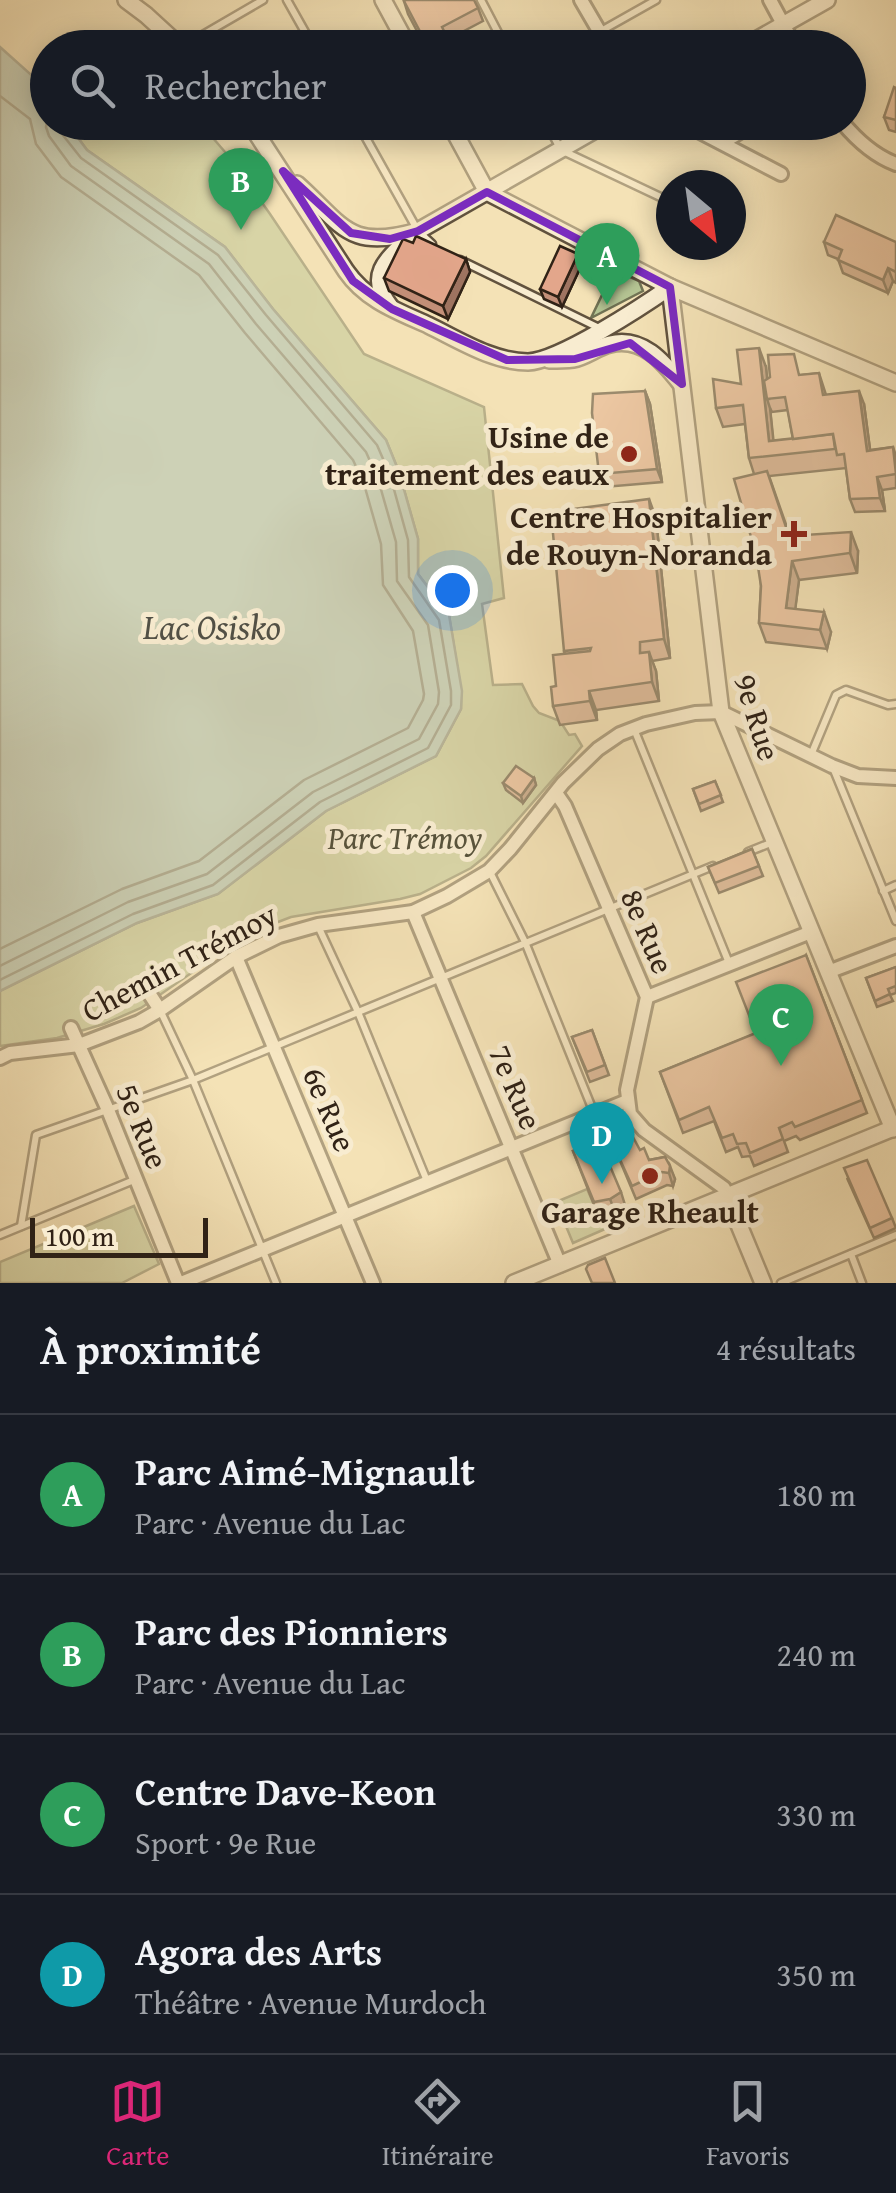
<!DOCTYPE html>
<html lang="fr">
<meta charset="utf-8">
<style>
:root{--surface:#171b24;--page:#20242c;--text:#f1f3f6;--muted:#9ea1a6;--line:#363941;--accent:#db2777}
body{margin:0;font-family:"Gentium Book Plus",serif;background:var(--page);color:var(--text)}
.compass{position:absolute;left:656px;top:170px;width:90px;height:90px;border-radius:50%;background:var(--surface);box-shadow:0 5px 25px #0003;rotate:151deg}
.scale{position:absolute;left:30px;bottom:25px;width:178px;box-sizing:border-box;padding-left:10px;border:5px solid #302216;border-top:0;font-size:28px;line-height:35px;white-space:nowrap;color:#302216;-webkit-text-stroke:8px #f8ecd0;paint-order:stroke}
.you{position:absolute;left:452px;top:590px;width:35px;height:35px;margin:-25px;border:8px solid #fff;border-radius:50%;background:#1a73e8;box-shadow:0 0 0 15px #1a73e833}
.badge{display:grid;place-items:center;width:65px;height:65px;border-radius:50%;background:var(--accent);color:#fff;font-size:32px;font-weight:700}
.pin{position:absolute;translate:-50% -82px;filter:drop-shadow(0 2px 5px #0008)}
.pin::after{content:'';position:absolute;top:52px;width:35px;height:30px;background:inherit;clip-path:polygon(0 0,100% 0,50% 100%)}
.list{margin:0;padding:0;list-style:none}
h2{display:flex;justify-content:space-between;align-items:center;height:130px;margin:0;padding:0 40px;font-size:42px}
h2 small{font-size:32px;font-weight:400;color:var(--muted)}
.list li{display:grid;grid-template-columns:65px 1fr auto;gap:30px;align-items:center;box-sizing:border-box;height:160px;padding:0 40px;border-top:2px solid var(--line)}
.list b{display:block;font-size:38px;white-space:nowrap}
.list p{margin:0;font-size:32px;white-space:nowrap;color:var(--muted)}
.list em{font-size:32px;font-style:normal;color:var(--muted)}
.icon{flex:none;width:55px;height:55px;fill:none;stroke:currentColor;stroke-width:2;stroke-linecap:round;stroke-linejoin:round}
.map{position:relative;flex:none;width:896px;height:1283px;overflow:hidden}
.search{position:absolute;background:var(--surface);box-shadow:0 5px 25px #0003;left:30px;right:30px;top:30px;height:110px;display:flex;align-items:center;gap:25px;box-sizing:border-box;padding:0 35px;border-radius:55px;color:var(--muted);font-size:38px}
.sheet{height:770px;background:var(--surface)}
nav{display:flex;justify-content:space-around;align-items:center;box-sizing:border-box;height:140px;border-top:2px solid var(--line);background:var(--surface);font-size:28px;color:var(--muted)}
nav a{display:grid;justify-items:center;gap:5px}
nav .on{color:var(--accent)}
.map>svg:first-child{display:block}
.green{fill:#b5c493;stroke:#727354;stroke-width:2.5}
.water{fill:#9ebcb5;stroke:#727e75;stroke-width:2.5}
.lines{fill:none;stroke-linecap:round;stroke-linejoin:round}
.shore{stroke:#676f66;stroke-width:2.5}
.service-casing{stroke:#61523e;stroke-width:11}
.minor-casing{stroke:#61523e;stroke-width:18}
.tertiary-casing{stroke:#61523e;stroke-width:20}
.service{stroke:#f8ecd0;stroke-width:6}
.minor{stroke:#f8ecd0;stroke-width:12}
.tertiary{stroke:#f8ecd0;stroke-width:15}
.wall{fill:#c38f78;stroke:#302216;stroke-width:2.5;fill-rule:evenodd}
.shaded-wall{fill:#9f7461;stroke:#302216;stroke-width:2.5}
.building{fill:#e3a68b;stroke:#302216;stroke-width:2.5}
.marked{fill:none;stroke:#7b2cbf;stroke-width:8;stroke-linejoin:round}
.poi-dot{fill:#8f2418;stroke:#f8ecd0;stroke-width:4}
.labels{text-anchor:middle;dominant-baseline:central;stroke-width:10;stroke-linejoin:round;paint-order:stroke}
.poi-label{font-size:32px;font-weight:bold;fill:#302216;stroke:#f8ecd0;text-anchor:end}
.street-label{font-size:32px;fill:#302216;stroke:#f8ecd0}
.park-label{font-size:32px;font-style:italic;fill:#58533c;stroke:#f8ecd0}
.water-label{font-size:35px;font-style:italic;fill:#515046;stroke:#f8ecd0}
</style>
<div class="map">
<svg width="896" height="1283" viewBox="0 0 896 1283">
<rect width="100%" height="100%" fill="#f4e2b6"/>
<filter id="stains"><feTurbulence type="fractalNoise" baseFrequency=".002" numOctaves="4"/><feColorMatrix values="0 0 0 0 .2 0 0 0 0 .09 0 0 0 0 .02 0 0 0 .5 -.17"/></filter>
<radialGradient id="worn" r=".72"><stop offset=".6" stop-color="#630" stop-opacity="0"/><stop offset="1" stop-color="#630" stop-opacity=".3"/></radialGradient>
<!-- green -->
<g class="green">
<path d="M67,123H200L231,159L270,214L364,354L484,407L504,598L482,604L493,685L522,684L533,706L539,713L560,721L569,735L575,734L582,746L486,856L471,868L420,894L400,899L291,917L265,927L233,944L141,1008L104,1024L57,1038L0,1046V991L137,923L218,894L326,811L436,756L461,709V691L449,615L418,574V539L399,472L386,440L273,309L225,247L87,150Z"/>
<path d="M614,270L639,281L643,291L591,318Z"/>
<path d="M587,1189L605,1229L573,1243L556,1202Z"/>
<path d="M134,1206L159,1264L122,1283H0V1262Z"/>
</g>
<!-- water -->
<path class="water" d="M0,47L47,89L48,122L67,123L87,150L225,247L273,309L386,440L399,472L418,539V574L449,615L462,691L461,709L436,756L326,811L218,894L137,923L0,991Z"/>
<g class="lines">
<!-- shore -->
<g class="shore">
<path d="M0,96L30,119L36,144L61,177L199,275L245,333L353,460L364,484L381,544L383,585L413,631L424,694L423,700L408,728L304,780L199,861L122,889L0,949"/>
<path d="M0,966L128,902L207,874L313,792L419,739L438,704L439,692L428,625L397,581L396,542L378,479L366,452L256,324L209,264L71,166L49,136L46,127L48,117"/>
<path d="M0,980L133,914L213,885L320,802L428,748L451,705V691L439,620L409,577L408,540L390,475L377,445L266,315L218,255L81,158L62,134L59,122"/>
</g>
<defs>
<g id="service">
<path d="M287,0L314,48"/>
<path d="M481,0L506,48"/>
<path d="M601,31L656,0"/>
<path d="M182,47L263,0"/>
<path d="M357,122L418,231L432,244"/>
<path d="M546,122L561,150L671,202"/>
<path d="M726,144L764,122"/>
<path d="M460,260L601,329"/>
<path d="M634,729L729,963"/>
<path d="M811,755L836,695L846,690L888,705L896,704"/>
<path d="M834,770L896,921"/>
<path d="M748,852L773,842"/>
<path d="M490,872L525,942L594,1113"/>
<path d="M883,891L896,885"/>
<path d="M318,926L358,1012L427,1181"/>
<path d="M160,1010L193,1080L276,1283"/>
<path d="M21,1226L36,1135L193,1080L713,866"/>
<path d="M0,1235L134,1180"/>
<path d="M851,1254L862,1283"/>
<path d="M781,1283L896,1235"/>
</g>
<g id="minor">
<path d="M581,0L609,48"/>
<path d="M770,0L796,48"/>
<path d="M681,122L781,174"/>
<path d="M842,122C856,139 875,156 896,164"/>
<path d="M556,793L565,806L647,997L627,1090L630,1114L644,1130L724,1188L727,1196"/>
<path d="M413,912L560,1265"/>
<path d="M236,957L373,1283"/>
<path d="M828,972L896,946"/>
<path d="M149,993L160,1010"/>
<path d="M647,997L811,932"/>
<path d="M71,1028L108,1110L178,1283"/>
<path d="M0,1058L10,1053L79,1045L139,1022L160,1010L236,957L279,936L318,925L413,912L447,896L489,871L510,849L563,783L598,749L620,734L646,724L695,713L721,712L832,766L858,776L896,778"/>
<path d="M181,1283L627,1101"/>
</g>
<g id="tertiary">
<path d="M126,0L146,15L182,48"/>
<path d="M383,0L409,48"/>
<path d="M742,48L827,0"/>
<path d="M249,122L346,271C366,300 397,311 428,325C459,340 493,362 528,362C559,361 643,306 670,287"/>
<path d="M449,122L487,192L670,287L896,383"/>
<path d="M297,184C344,226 348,251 418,231L609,122"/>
<path d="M670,287L721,712L893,1129"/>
<path d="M390,306C365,274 389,257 413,235"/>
<path d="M549,360C556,360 565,360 573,359C586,357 597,347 610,344C642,336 663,361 681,384"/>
<path d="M727,1196L763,1283"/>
<path d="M514,1283L896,1127"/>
</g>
</defs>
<!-- service casing -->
<use href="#service" class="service-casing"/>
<!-- minor casing -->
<use href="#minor" class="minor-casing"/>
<!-- tertiary casing -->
<use href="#tertiary" class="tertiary-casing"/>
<!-- service -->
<use href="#service" class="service"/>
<!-- minor -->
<use href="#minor" class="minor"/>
<!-- tertiary -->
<use href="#tertiary" class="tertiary"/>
</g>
<!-- wall -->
<g class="wall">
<path d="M404,1L478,8L483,21L447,40L448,44L442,48H426L408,14Z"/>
<path d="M896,88V132L889,130L884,117Z"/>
<path d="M671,202V231L664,228L660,218Z"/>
<path d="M824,242H896V283L893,281L888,293L843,273L838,259L828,255Z"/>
<path d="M413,243L466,259L470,272L448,319L389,291L384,278Z"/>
<path d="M578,254L582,264L562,307L544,299L540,289Z"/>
<path d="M766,367L767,379L819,373L826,395L864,404L870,450L893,447L896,456V488L882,490L885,511L855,512L850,499L846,468L769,476L790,536L858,551L857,573L799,580L795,609L831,632L827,649L766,642L759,623L761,586L754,474L749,458L745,424L723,427L716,408L741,384ZM770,408L772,412L788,410L793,439L773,441Z"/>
<path d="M645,391L650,404L662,482L604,487L599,474Z"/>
<path d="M656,518L670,658L652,661L656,671L659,701L596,710L597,720L560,725L553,706L556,686L565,654L564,651Z"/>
<path d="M534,778L536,785L523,803L506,790L503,783Z"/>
<path d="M715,781L723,802L701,811L693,789Z"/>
<path d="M752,849L763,876L719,893L708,867Z"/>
<path d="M806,955L867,1113L800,1140L796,1136L784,1141L788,1152L754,1166L750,1156L742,1157L738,1147L726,1152L714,1121L683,1133L660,1072L755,1034Z"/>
<path d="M896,967V993L890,995L893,1001L877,1007L866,978Z"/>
<path d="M592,1030L609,1075L590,1082L572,1037Z"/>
<path d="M576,1139L625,1205L615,1212L598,1215L573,1151L579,1149Z"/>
<path d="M613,1144L640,1150L649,1160L665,1157L675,1179L673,1186L667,1185L636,1199Z"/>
<path d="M847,1178L892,1218L896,1228L874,1238Z"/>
</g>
<!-- shaded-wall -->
<g class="shaded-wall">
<path d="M578,254L582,264L562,307L558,297Z"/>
<path d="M466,259L470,272L448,319L443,306Z"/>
<path d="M888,268L893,281L888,293L883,280Z"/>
<path d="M759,348L766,367L769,399H767L770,408L775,455L769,441Z"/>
<path d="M645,391L650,404L662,482L657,469Z"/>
<path d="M859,391L864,404L872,464L867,451Z"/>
<path d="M877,477L882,490L885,511L880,498Z"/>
<path d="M649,499L656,518L670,658L664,639Z"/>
<path d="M851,532L858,551L857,573L850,553Z"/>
<path d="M792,561L799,580L793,627L786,608Z"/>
<path d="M824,612L831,632L827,649L820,630Z"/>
<path d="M649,652L656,671L659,701L652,682Z"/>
<path d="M589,691L596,710L597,720L590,701Z"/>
<path d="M534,778L536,785L523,803L521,796Z"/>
<path d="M670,1166L675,1179L673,1186L669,1173Z"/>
<path d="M621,1192L625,1205L615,1212L610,1199Z"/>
</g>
<!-- building -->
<g class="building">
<path d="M406,0H474L478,8L442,27L444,31L425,41L404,1Z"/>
<path d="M894,87L896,88V120L884,117Z"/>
<path d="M667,200L671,202V223L660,218Z"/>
<path d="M836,215L896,242V272L888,268L883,280L838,260L842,250L824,242Z"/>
<path d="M416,236L466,259L443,306L384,278L403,239L413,243Z"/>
<path d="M560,246L578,254L558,297L540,289Z"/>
<path d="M759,348L769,441L833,434L835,449L749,458L743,405L716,408L713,379L741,384L737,350Z"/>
<path d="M794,354L799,375L819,373L823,395L859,391L867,451L893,447L896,474L877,477L880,498L850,499L844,454L837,455L833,434L793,439L785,397L767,399L764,381L770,377L768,355Z"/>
<path d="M645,391L657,469L599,474L592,413L593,394Z"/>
<path d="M767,471L789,536L851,532L850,553L792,561L786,608L824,612L820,630L759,623L761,586L756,554L734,479Z"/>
<path d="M649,499L664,639L640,642V653L649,652L652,682L589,691L590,701L553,706L551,687L556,686L553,655L590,651L591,648L564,651L551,512Z"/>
<path d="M516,766L534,778L521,796L503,783Z"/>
<path d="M715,781L721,795L699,804L693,789Z"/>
<path d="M752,849L759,866L715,883L708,867Z"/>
<path d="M806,955L862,1100L795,1127L792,1122L779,1128L783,1139L750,1153L746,1143L737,1144L733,1134L722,1138L709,1107L679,1120L660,1072L756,1033L736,982Z"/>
<path d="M896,967V986L888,989L890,994L875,1001L866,978Z"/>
<path d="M592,1030L605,1065L587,1072L572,1037Z"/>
<path d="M589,1133L593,1142L599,1140L621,1192L610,1199L594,1202L573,1151L580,1148L576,1139Z"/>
<path d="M633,1137L640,1150L644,1148L649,1160L665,1157L670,1166L669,1173L662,1172L632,1186L613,1144Z"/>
<path d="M867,1160L892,1218L870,1228L844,1168Z"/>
<path d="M605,1258L615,1283H592L586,1269L588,1265Z"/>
</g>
<!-- marked area -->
<path d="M0 0H896V1283H0ZM283,171L351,233L390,239L418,231L487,192L670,287L682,384L630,343L575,359L507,360L392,309L353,281Z" fill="#f4e2b6" fill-opacity=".55" fill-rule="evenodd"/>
<path class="marked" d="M283,171L351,233L390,239L418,231L487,192L670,287L682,384L630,343L575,359L507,360L392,309L353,281Z"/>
<!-- markers -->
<g class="poi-dot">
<circle cx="629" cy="454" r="10"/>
<path d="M789 519h10v10h10v10h-10v10h-10v-10h-10v-10h10z"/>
<circle cx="650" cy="1176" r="10"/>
</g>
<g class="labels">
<!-- poi labels -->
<g class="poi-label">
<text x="609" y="436">Usine de<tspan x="609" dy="37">traitement des eaux</tspan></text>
<text x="772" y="516">Centre Hospitalier<tspan x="772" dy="37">de Rouyn-Noranda</tspan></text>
<text x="650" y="1211" text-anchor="middle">Garage Rheault</text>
</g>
<!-- street labels -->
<g class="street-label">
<text transform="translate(758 717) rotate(73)">9e Rue</text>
<text transform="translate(648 931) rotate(67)">8e Rue</text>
<text transform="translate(179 962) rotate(-28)">Chemin Trémoy</text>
<text transform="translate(516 1087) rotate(67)">7e Rue</text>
<text transform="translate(330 1109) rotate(67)">6e Rue</text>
<text transform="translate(143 1126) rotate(68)">5e Rue</text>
</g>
<!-- park labels -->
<g class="park-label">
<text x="405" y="837">Parc Trémoy</text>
</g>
<!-- water labels -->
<g class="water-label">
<text x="212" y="626">Lac Osisko</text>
</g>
</g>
<rect width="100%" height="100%" filter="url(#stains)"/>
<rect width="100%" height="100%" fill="url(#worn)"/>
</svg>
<svg class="compass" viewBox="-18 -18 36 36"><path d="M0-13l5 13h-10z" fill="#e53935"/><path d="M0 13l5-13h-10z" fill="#9ea1a6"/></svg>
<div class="scale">100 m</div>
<div class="you"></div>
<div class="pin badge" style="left:607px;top:305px;background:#2e9e5b">A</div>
<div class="pin badge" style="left:241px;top:230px;background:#2e9e5b">B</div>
<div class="pin badge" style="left:781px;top:1066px;background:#2e9e5b">C</div>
<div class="pin badge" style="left:602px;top:1184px;background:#0f9aa8">D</div>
<div class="search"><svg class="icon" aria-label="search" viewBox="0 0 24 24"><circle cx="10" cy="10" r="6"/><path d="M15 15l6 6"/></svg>Rechercher</div>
</div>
<section class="sheet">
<h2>À proximité<small>4 résultats</small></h2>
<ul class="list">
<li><span class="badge" style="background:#2e9e5b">A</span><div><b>Parc Aimé-Mignault</b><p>Parc · Avenue du Lac</p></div><em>180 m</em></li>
<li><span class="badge" style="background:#2e9e5b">B</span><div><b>Parc des Pionniers</b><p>Parc · Avenue du Lac</p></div><em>240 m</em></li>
<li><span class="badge" style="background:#2e9e5b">C</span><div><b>Centre Dave-Keon</b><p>Sport · 9e Rue</p></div><em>330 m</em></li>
<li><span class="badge" style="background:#0f9aa8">D</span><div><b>Agora des Arts</b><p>Théâtre · Avenue Murdoch</p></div><em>350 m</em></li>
</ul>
</section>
<nav>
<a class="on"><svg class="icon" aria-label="map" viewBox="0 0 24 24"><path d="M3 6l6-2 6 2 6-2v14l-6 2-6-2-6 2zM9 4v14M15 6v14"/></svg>Carte</a>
<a><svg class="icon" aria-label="directions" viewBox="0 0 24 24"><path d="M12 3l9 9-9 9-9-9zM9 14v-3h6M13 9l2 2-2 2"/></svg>Itinéraire</a>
<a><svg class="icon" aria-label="saved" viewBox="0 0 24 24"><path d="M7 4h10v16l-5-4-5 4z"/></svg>Favoris</a>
</nav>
